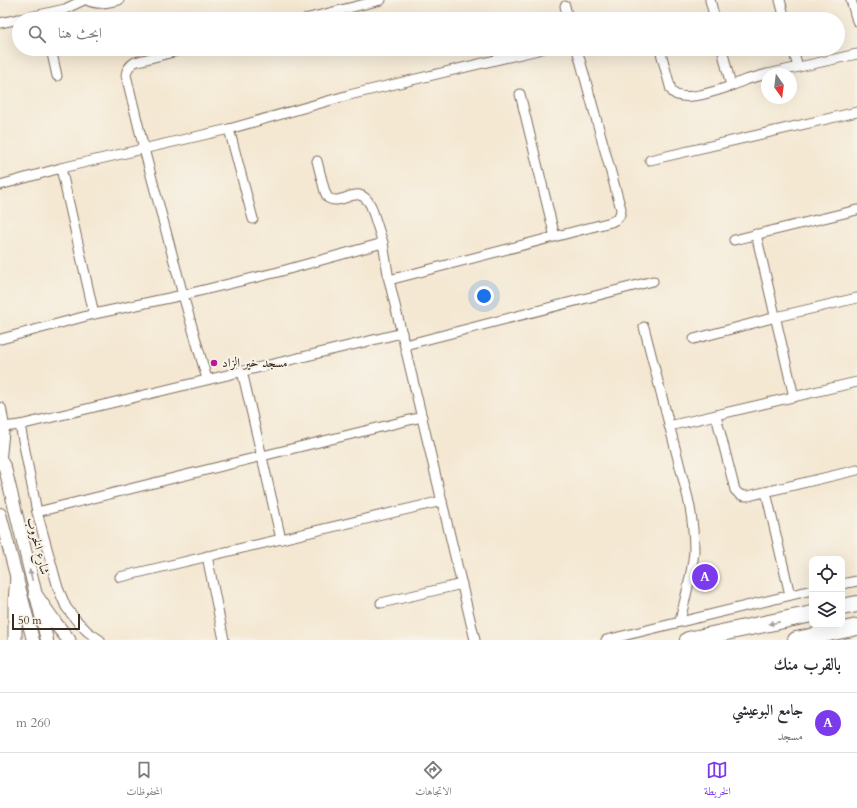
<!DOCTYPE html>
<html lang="ar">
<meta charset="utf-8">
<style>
:root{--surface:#fff;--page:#f7f7f7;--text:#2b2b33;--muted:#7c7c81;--line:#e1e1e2;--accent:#7c3aed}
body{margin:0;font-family:Cardo,Amiri,serif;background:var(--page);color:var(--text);direction:rtl}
.controls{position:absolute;right:12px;bottom:12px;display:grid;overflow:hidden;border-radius:8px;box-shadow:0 4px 16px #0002}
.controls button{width:36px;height:36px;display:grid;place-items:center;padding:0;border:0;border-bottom:1px solid var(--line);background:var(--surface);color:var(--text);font:20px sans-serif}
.compass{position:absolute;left:761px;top:68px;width:36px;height:36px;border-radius:50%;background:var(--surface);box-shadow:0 4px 16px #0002;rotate:166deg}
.scale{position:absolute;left:12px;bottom:10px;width:68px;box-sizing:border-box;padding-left:4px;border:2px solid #3b2a1e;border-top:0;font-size:11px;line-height:14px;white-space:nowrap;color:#3b2a1e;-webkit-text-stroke:3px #f7f3e8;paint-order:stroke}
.you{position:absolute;left:484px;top:296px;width:14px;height:14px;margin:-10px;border:3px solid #fff;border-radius:50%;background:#1a73e8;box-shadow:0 0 0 6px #1a73e833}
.badge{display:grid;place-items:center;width:26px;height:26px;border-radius:50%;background:var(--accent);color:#fff;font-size:13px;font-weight:700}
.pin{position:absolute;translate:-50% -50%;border:2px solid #fff;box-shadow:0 1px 4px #0006}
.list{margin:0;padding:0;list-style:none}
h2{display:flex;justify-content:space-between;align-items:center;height:52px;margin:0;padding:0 16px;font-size:17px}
h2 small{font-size:13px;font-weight:400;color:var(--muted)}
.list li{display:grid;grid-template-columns:26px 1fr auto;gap:12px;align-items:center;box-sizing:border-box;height:60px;padding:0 16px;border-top:1px solid var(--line)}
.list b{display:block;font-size:15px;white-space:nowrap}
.list p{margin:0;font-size:13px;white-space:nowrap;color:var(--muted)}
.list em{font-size:13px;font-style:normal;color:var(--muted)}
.icon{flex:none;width:22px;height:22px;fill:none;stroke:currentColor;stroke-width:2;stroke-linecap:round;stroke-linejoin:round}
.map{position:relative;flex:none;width:857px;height:640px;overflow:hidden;direction:ltr}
.search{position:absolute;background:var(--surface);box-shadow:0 4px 16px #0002;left:12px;right:12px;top:12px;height:44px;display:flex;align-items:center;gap:10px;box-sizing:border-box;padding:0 14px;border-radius:22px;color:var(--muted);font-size:15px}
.sheet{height:112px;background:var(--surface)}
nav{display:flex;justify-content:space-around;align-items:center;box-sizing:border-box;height:56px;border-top:1px solid var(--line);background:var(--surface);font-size:11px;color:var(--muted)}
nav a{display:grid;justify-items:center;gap:2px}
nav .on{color:var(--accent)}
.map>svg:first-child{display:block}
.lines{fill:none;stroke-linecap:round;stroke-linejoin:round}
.street-casing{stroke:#7c6c5d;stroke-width:11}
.secondary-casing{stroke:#7c6c5d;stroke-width:14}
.primary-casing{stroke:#7c6c5d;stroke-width:15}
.highway-casing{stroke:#7c6c5d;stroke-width:18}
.street{stroke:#fff;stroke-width:9}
.secondary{stroke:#fff;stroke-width:12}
.primary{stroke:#fff;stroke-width:13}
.highway{stroke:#fff;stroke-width:16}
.oneway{fill:#a79f9a}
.poi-dot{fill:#b5179e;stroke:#f7f3e8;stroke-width:1.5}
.labels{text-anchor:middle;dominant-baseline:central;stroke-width:4;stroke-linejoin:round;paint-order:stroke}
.poi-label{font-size:13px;fill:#3b2a1e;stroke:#f7f3e8;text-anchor:start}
.street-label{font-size:13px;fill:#3b2a1e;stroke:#f7f3e8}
</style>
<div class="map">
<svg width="857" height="640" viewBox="0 0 857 640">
<rect width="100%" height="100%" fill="#f7f3e8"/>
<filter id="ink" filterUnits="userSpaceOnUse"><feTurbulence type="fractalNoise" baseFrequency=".025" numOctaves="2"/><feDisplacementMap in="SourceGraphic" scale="8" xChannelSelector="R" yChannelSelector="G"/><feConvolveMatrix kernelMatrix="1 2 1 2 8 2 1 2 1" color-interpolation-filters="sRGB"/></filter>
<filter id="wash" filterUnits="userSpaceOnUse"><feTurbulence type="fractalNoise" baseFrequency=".012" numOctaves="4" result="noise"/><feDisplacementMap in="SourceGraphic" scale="16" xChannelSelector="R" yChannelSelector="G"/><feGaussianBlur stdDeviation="0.9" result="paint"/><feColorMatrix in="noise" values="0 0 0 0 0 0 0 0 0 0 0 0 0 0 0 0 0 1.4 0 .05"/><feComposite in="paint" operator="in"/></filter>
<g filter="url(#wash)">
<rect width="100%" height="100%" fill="#f4e8d3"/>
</g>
<g filter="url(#ink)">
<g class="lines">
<defs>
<g id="street">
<path d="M87,0C97,6 109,2 119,0"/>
<path d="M710,0L715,19"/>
<path d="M780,0L785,19"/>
<path d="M851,0L857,21"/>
<path d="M565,6L568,19"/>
<path d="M21,19L65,9L84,0"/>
<path d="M305,19L381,0"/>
<path d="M0,23L19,19"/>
<path d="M51,49L57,76"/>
<path d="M185,49L135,62C130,65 127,68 126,75L144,149L183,295L207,379"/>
<path d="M660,49L671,90C679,105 718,90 731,86"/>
<path d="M722,49L731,86L745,80L767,74"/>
<path d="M793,49L798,67"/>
<path d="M768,74L857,54"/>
<path d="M520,94L555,237"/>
<path d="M229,129L253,219"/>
<path d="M650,160L857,112"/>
<path d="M317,161L325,192L328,198C344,207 358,181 371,206L383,243L389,280L475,640"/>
<path d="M61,168L94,314"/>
<path d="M0,185L61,168L229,129L349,95L542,49"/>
<path d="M756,234L794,397"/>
<path d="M734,240L857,210"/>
<path d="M389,280L611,222C617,219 621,217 621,209L577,49"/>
<path d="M644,327L688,498C692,516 694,533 694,551C692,575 685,598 680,621"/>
<path d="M1,339L94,314L183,295L278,272L383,243"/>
<path d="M694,339L776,317L857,298"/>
<path d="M405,345L653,281"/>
<path d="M242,371L281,539"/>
<path d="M716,416L735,490C739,495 742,496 748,496L857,470"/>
<path d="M20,425L37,512L58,588L66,607L76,620L88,632L100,640"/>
<path d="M669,426L857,382"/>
<path d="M3,427L20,425L402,333"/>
<path d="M766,492L790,595"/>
<path d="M37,512L262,456L422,417"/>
<path d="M207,556L224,640"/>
<path d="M120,577L442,501"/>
<path d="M842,584L857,581"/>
<path d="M381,603L462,584"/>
<path d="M606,640L812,590"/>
</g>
<g id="secondary">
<path d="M0,409L3,427L0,457"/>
<path d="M0,459L5,468L47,640"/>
<path d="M0,514L33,640"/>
</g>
<g id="primary">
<path d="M35,594L56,624L69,640"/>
<path d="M15,640V601L17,577"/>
</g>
<g id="highway">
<path d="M842,607L857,604"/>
<path d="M688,640L812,614"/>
<path d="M796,640L857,627"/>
</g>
</defs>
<!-- street casing -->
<use href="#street" class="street-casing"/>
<!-- secondary casing -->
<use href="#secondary" class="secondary-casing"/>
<!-- primary casing -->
<use href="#primary" class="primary-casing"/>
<!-- highway casing -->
<use href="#highway" class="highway-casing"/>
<!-- street -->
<use href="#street" class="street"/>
<!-- secondary -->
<use href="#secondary" class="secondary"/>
<!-- primary -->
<use href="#primary" class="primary"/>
<!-- highway -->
<use href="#highway" class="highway"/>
</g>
<!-- one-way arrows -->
<defs><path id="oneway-solid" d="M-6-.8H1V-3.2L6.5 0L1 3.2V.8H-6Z"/></defs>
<g class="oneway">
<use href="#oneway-solid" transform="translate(31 575) rotate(-104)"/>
<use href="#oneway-solid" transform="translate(774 623) rotate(169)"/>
</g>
</g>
<!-- markers -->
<circle class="poi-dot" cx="214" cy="363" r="4"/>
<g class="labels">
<!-- poi labels -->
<g class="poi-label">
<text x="222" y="363">مسجد خير الزاد</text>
</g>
<!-- street labels -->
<g class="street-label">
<text transform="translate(38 546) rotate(76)">شارع الخروب</text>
</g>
</g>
</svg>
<div class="controls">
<button><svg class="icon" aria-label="locate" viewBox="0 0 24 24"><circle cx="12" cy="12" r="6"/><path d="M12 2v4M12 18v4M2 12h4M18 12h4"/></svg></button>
<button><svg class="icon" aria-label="layers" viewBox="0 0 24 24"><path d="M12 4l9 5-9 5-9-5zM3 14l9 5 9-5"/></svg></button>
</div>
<svg class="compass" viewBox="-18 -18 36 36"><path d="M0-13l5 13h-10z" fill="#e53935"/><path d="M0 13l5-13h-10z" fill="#7c7c81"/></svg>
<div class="scale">50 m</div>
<div class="you"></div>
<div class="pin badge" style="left:705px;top:577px">A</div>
<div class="search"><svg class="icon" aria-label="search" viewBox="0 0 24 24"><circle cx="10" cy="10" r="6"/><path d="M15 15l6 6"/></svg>ابحث هنا</div>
</div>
<section class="sheet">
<h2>بالقرب منك<small></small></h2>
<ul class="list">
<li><span class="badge">A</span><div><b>جامع البوعيشي</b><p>مسجد</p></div><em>260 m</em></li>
</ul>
</section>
<nav>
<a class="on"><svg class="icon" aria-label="map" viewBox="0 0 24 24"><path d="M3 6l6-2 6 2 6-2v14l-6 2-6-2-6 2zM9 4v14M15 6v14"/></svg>الخريطة</a>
<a><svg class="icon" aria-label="directions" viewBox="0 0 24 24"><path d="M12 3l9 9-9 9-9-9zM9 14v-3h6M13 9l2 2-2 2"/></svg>الاتجاهات</a>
<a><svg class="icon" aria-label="saved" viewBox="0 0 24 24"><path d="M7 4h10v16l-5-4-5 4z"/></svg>المحفوظات</a>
</nav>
